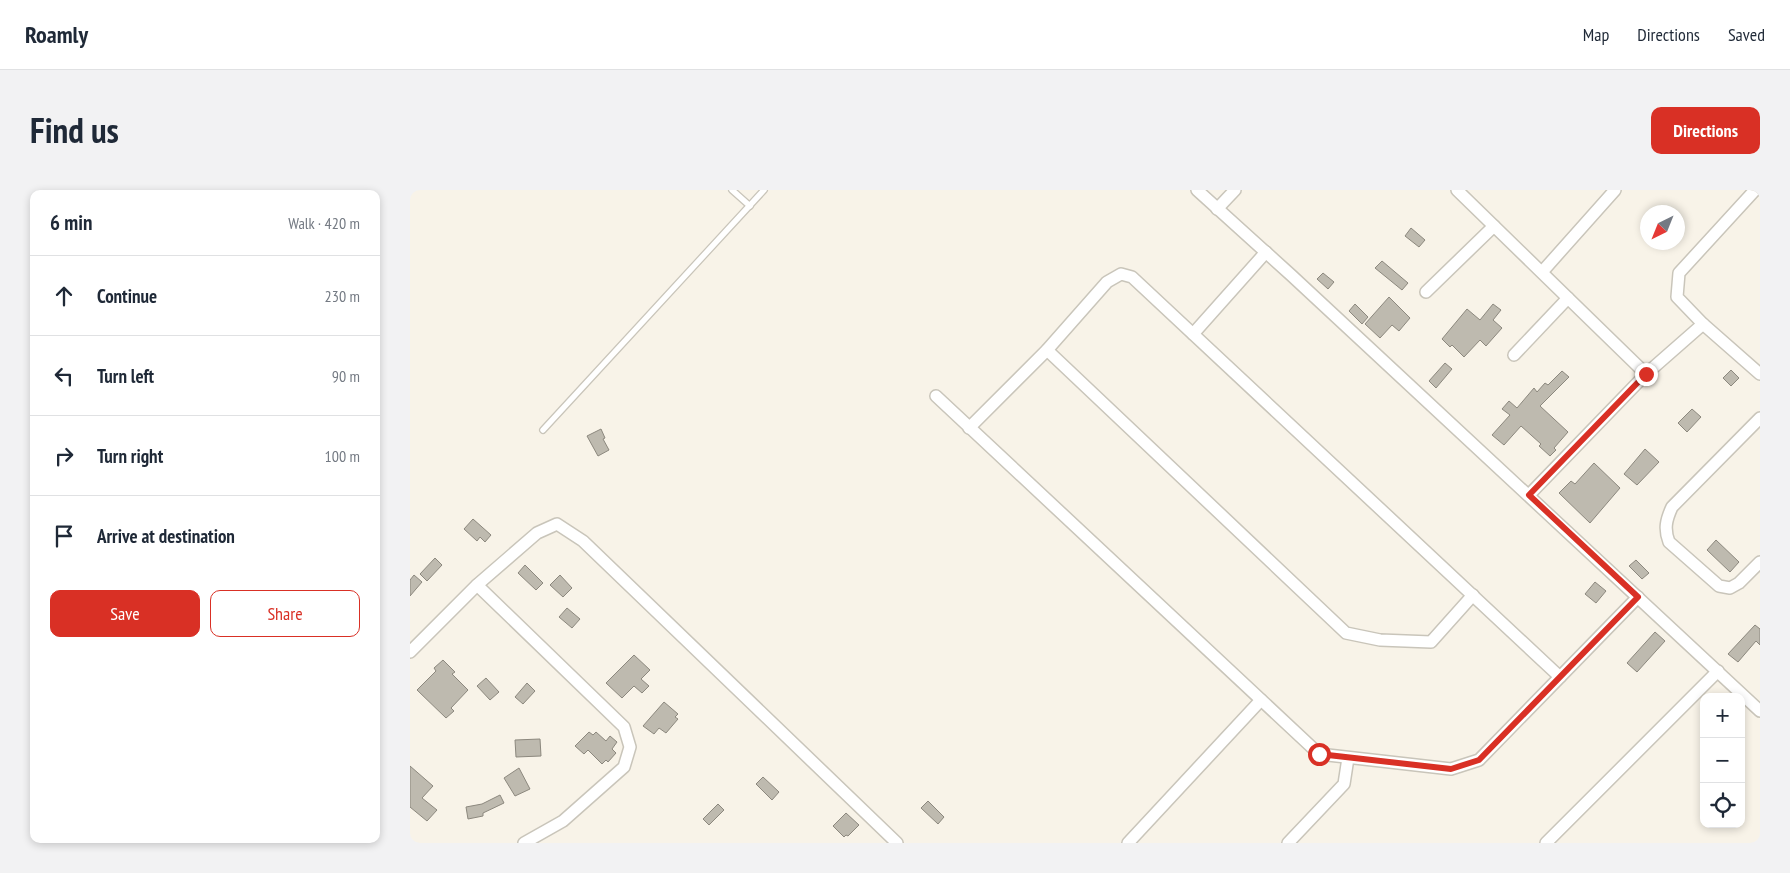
<!DOCTYPE html>
<meta charset="utf-8">
<style>
:root{--surface:#fff;--page:#f2f2f3;--text:#1f2937;--muted:#747a83;--line:#e0e1e3;--accent:#d93025}
body{margin:0;font-family:"PT Sans Narrow",sans-serif;background:var(--page);color:var(--text)}
.controls{position:absolute;right:15px;bottom:15px;display:grid;overflow:hidden;border-radius:10px;box-shadow:0 2px 8px #0003}
.controls button{width:45px;height:45px;display:grid;place-items:center;padding:0;border:0;border-bottom:1px solid var(--line);background:var(--surface);color:var(--text);font:25px sans-serif}
.compass{position:absolute;left:1230px;top:15px;width:45px;height:45px;border-radius:50%;background:var(--surface);box-shadow:0 2px 8px #0003;rotate:223deg}
.stop{position:absolute;width:15px;height:15px;margin:-11px;border:4px solid #d93025;border-radius:50%;background:#fff}
.stop.end{background:#d93025;border-color:#fff;box-shadow:0 1px 5px #0008}
.list{margin:0;padding:0;list-style:none}
h2{display:flex;justify-content:space-between;align-items:center;height:65px;margin:0;padding:0 20px;font-size:21px}
h2 small{font-size:16px;font-weight:400;color:var(--muted)}
.list li{display:grid;grid-template-columns:32px 1fr auto;gap:15px;align-items:center;box-sizing:border-box;height:80px;padding:0 20px;border-top:1px solid var(--line)}
.list b{display:block;font-size:19px;white-space:nowrap}
.list em{font-size:16px;font-style:normal;color:var(--muted)}
.actions{display:flex;gap:10px;padding:15px 20px}
.actions a{flex:1;padding:11px 0;border:1px solid var(--accent);border-radius:10px;text-align:center;font-size:18px;color:var(--accent)}
.actions .main{background:var(--accent);color:#fff}
.icon{flex:none;width:28px;height:28px;fill:none;stroke:currentColor;stroke-width:2;stroke-linecap:round;stroke-linejoin:round}
.map{position:relative;flex:none;width:1350px;height:653px;overflow:hidden;border-radius:10px}
header{display:flex;align-items:center;gap:30px;box-sizing:border-box;height:70px;padding:0 25px;background:var(--surface);border-bottom:1px solid var(--line)}
header strong{font-size:24px}
nav{display:flex;gap:28px;margin-inline-start:auto;font-size:18px}
.intro{display:flex;align-items:center;justify-content:space-between;box-sizing:border-box;height:120px;padding:0 30px}
h1{margin:0;font-size:35px}
.button{padding:12px 22px;border-radius:10px;background:var(--accent);color:#fff;font-size:18px;font-weight:700}
main{display:flex;gap:30px;padding:0 30px}
aside{flex:1;background:var(--surface);border-radius:10px;box-shadow:0 2px 8px #0003}
.map>svg:first-child{display:block}
.building{fill:#bebaaf;stroke:#8c887e}
.lines{fill:none;stroke-linecap:round;stroke-linejoin:round}
.lane-casing{stroke:#c9c5ba;stroke-width:8}
.street-casing{stroke:#c9c5ba;stroke-width:14}
.lane{stroke:#fff;stroke-width:5.5}
.street{stroke:#fff;stroke-width:11}
.route{stroke:#d93025;stroke-width:6}
</style>
<header>
<strong>Roamly</strong>
<nav><a>Map</a><a>Directions</a><a>Saved</a></nav>
</header>
<div class="intro"><h1>Find us</h1><a class="button">Directions</a></div>
<main>
<aside>
<h2>6 min<small>Walk · 420 m</small></h2>
<ul class="list">
<li><svg class="icon" aria-label="ahead" viewBox="0 0 24 24"><path d="M12 20V5M6 11l6-6 6 6"/></svg><div><b>Continue</b></div><em>230 m</em></li>
<li><svg class="icon" aria-label="left" viewBox="0 0 24 24"><path d="M17 20v-9H6M10 6l-5 5 5 5"/></svg><div><b>Turn left</b></div><em>90 m</em></li>
<li><svg class="icon" aria-label="right" viewBox="0 0 24 24"><path d="M7 20v-9h11M14 6l5 5-5 5"/></svg><div><b>Turn right</b></div><em>100 m</em></li>
<li><svg class="icon" aria-label="arrive" viewBox="0 0 24 24"><path d="M6 21V4h12l-3 4 3 4H6"/></svg><div><b>Arrive at destination</b></div></li>
</ul>
<div class="actions"><a class="main">Save</a><a>Share</a></div>
</aside>
<div class="map">
<svg width="1350" height="653" viewBox="0 0 1350 653">
<rect width="100%" height="100%" fill="#f8f3e8"/>
<!-- building -->
<g class="building">
<path d="M1001,38L1015,50L1009,57L995,46Z"/>
<path d="M972,71L998,93L992,100L965,78Z"/>
<path d="M913,83L924,92L918,99L907,89Z"/>
<path d="M979,107L1000,128L989,141L982,135L970,148L955,134Z"/>
<path d="M945,114L958,127L952,134L939,121Z"/>
<path d="M1083,114L1091,120L1083,130L1092,138L1076,156L1070,150L1054,167L1042,155L1040,157L1032,149L1057,119L1070,130Z"/>
<path d="M1035,173L1042,179L1026,198L1019,191Z"/>
<path d="M1321,180L1329,188L1321,196L1313,188Z"/>
<path d="M1152,181L1159,187L1130,216L1158,242L1144,258L1146,260L1140,266L1129,256L1131,254L1111,236L1094,255L1082,245L1100,225L1092,219L1099,211L1107,218L1124,198L1127,202L1135,193L1138,195Z"/>
<path d="M1282,219L1291,227L1277,242L1268,233Z"/>
<path d="M191,239L195,248L193,249L199,260L188,266L177,246Z"/>
<path d="M1235,259L1249,272L1227,295L1214,284Z"/>
<path d="M1184,273L1210,298L1180,333L1149,303L1161,291L1165,294Z"/>
<path d="M63,329L81,345L75,352L70,347L67,351L54,339Z"/>
<path d="M1306,350L1329,372L1320,382L1297,360Z"/>
<path d="M25,368L32,375L17,391L10,384Z"/>
<path d="M1226,370L1239,383L1232,389L1219,376Z"/>
<path d="M115,375L133,393L126,400L108,383Z"/>
<path d="M4,385L12,392L0,406V390Z"/>
<path d="M150,385L162,398L153,407L140,395Z"/>
<path d="M1185,392L1196,401L1186,413L1175,404Z"/>
<path d="M157,418L170,429L162,438L149,427Z"/>
<path d="M1345,435L1350,439V455L1346,451L1328,472L1318,464Z"/>
<path d="M1245,442L1255,451L1227,482L1217,473Z"/>
<path d="M224,465L240,480L231,489L239,496L232,503L224,496L212,508L196,493Z"/>
<path d="M33,470L45,482L42,484L58,500L41,518L44,521L36,528L7,500L26,481L24,478Z"/>
<path d="M76,488L89,502L80,510L67,496Z"/>
<path d="M117,493L125,501L113,514L105,507Z"/>
<path d="M254,512L268,524L265,527L268,529L256,543L249,538L244,544L233,536Z"/>
<path d="M179,542L183,545L186,542L196,551L200,546L207,552L202,559L206,563L198,572L196,570L192,574L178,560L174,564L165,556Z"/>
<path d="M130,549L131,566L106,567L105,550Z"/>
<path d="M0,576L23,596L12,608L27,620L17,631L0,617Z"/>
<path d="M109,578L120,599L105,606L94,588Z"/>
<path d="M353,587L369,602L362,610L346,594Z"/>
<path d="M90,605L94,613L73,623V626L58,629L56,617L72,614Z"/>
<path d="M518,611L534,627L528,634L511,618Z"/>
<path d="M308,614L314,620L299,635L293,629Z"/>
<path d="M436,623L449,635L438,646L436,645L434,647L423,636Z"/>
</g>
<g class="lines">
<defs>
<g id="lane">
<path d="M322,0L340,16"/>
<path d="M133,240L354,0"/>
</g>
<g id="street">
<path d="M787,0L881,85L1350,521"/>
<path d="M1047,0L1236,184"/>
<path d="M1345,0L1269,83L1267,107L1293,134L1350,184"/>
<path d="M807,19L825,0"/>
<path d="M1132,82L1205,0"/>
<path d="M1016,102L1084,36"/>
<path d="M783,144L856,62"/>
<path d="M637,160L936,443L970,450L1021,452L1063,405"/>
<path d="M1104,165L1158,108"/>
<path d="M526,206L909,564L1041,579L1069,570L1228,407"/>
<path d="M1350,228L1262,317C1256,330 1254,339 1259,352L1309,396L1320,398L1329,393L1350,372"/>
<path d="M559,238L637,160L697,92L711,84L722,87L1150,487"/>
<path d="M1119,305L1236,184L1293,134"/>
<path d="M67,395L214,537L220,557L214,577L153,631L114,653"/>
<path d="M0,462L67,395L127,343L147,334L173,351L487,653"/>
<path d="M718,653L851,510"/>
<path d="M878,653L934,594L938,568"/>
<path d="M1136,653L1308,481"/>
</g>
</defs>
<!-- lane casing -->
<use href="#lane" class="lane-casing"/>
<!-- street casing -->
<use href="#street" class="street-casing"/>
<!-- lane -->
<use href="#lane" class="lane"/>
<!-- street -->
<use href="#street" class="street"/>
</g>
<g class="lines">
<!-- route -->
<path class="route" d="M909,564L1041,579L1069,570L1228,407L1119,305L1236,184"/>
</g>
</svg>
<div class="controls">
<button>+</button>
<button>−</button>
<button><svg class="icon" aria-label="locate" viewBox="0 0 24 24"><circle cx="12" cy="12" r="6"/><path d="M12 2v4M12 18v4M2 12h4M18 12h4"/></svg></button>
</div>
<svg class="compass" viewBox="-18 -18 36 36"><path d="M0-13l5 13h-10z" fill="#e53935"/><path d="M0 13l5-13h-10z" fill="#747a83"/></svg>
<div class="stop" style="left:909px;top:564px"></div>
<div class="stop end" style="left:1236px;top:184px"></div>
</div>
</main>
